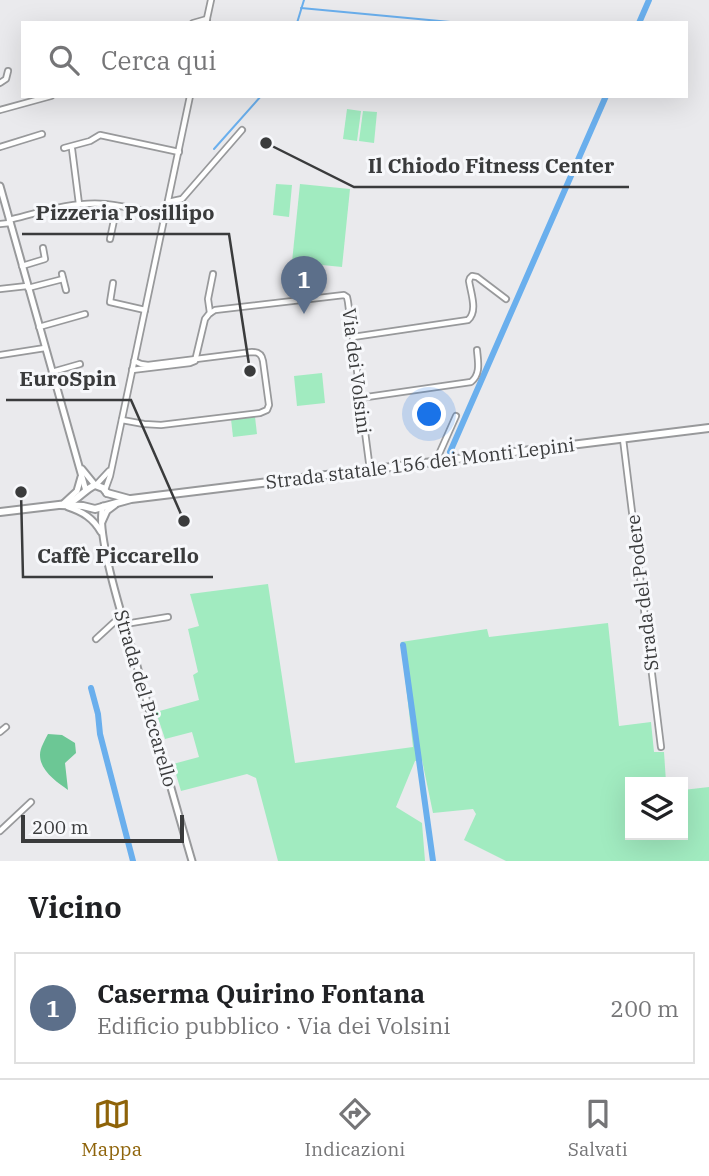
<!DOCTYPE html>
<html lang="it">
<meta charset="utf-8">
<style>
:root{--surface:#fff;--page:#f2f2f2;--text:#202124;--muted:#757577;--line:#e0e0e0;--accent:#8e6309}
body{margin:0;font-family:"IBM Plex Serif",serif;background:var(--page);color:var(--text)}
.controls{position:absolute;right:21px;bottom:21px;display:grid;overflow:hidden;border-radius:0px;box-shadow:0 7px 28px #0002}
.controls button{width:63px;height:63px;display:grid;place-items:center;padding:0;border:0;border-bottom:2px solid var(--line);background:var(--surface);color:var(--text);font:35px sans-serif}
.scale{position:absolute;left:21px;bottom:18px;width:163px;box-sizing:border-box;padding-left:7px;border:4px solid #3a3b3c;border-top:0;font-size:19px;line-height:24px;white-space:nowrap;color:#3a3b3c;-webkit-text-stroke:5px #f7f8fb;paint-order:stroke}
.you{position:absolute;left:430px;top:415px;width:24px;height:24px;margin:-18px;border:5px solid #fff;border-radius:50%;background:#1a73e8;box-shadow:0 0 0 10px #1a73e833}
.badge{display:grid;place-items:center;width:46px;height:46px;border-radius:50%;background:var(--accent);color:#fff;font-size:23px;font-weight:700}
.pin{position:absolute;translate:-50% -58px;filter:drop-shadow(0 2px 4px #0008)}
.pin::after{content:'';position:absolute;top:37px;width:24px;height:21px;background:inherit;clip-path:polygon(0 0,100% 0,50% 100%)}
.list{margin:0;padding:0;list-style:none}
h2{display:flex;justify-content:space-between;align-items:center;height:91px;margin:0;padding:0 28px;font-size:30px}
h2 small{font-size:23px;font-weight:400;color:var(--muted)}
.list li{display:grid;grid-template-columns:46px 1fr auto;gap:21px;align-items:center;box-sizing:border-box;height:112px;margin:0 14px 14px;padding:0 14px;border:2px solid var(--line);border-radius:0px}
.list b{display:block;font-size:26px;white-space:nowrap}
.list p{margin:0;font-size:23px;white-space:nowrap;color:var(--muted)}
.list em{font-size:23px;font-style:normal;color:var(--muted)}
.icon{flex:none;width:38px;height:38px;fill:none;stroke:currentColor;stroke-width:2;stroke-linecap:round;stroke-linejoin:round}
.map{position:relative;flex:none;width:709px;height:861px;overflow:hidden}
.search{position:absolute;background:var(--surface);box-shadow:0 7px 28px #0002;left:21px;right:21px;top:21px;height:77px;display:flex;align-items:center;gap:18px;box-sizing:border-box;padding:0 24px;border-radius:0px;color:var(--muted);font-size:26px}
.sheet{height:217px;background:var(--surface)}
nav{display:flex;justify-content:space-around;align-items:center;box-sizing:border-box;height:98px;border-top:2px solid var(--line);background:var(--surface);font-size:19px;color:var(--muted)}
nav a{display:grid;justify-items:center;gap:4px}
nav .on{color:var(--accent)}
.map>svg:first-child{display:block}
.green{fill:#a1ebc0}
.forest{fill:#6cc795}
.lines{fill:none;stroke-linecap:round;stroke-linejoin:round}
.stream{stroke:#6aafed;stroke-width:2}
.canal{stroke:#6aafed;stroke-width:6}
.minor-casing{stroke:#98999b;stroke-width:8}
.tertiary-casing{stroke:#98999b;stroke-width:9}
.secondary-casing{stroke:#98999b;stroke-width:10}
.minor{stroke:#fff;stroke-width:4.5}
.tertiary{stroke:#fff;stroke-width:5}
.secondary{stroke:#fff;stroke-width:6}
.labels{text-anchor:middle;dominant-baseline:central;stroke-width:6;stroke-linejoin:round;paint-order:stroke}
.street-label{font-size:19px;fill:#3a3b3c;stroke:#f7f8fb}
.leader{fill:none;stroke:#3a3b3c;stroke-width:2.5}
.callout-dot{fill:#3a3b3c;stroke:#f7f8fb;stroke-width:2.5}
.callout-label{font-size:21px;text-anchor:middle;font-weight:bold;fill:#3a3b3c;stroke:#f7f8fb;stroke-width:6;stroke-linejoin:round;paint-order:stroke}
</style>
<div class="map">
<svg width="709" height="861" viewBox="0 0 709 861">
<rect width="100%" height="100%" fill="#eaeaed"/>
<!-- green -->
<g class="green">
<path d="M347,109L361,111L357,141L343,139Z"/>
<path d="M363,111L377,112L374,143L359,141Z"/>
<path d="M276,184L292,185L289,217L273,215Z"/>
<path d="M300,184L350,189L342,267L292,262Z"/>
<path d="M322,373L325,403L297,406L294,376Z"/>
<path d="M255,417L257,434L233,437L231,419Z"/>
<path d="M268,584L295,763L413,747L401,642L487,629L489,637L608,623L619,726L651,722L654,752H664L666,782H630V835H683V790L709,787V861H506L464,840L476,814L473,809L433,813L422,760L415,761L396,807L422,823L425,861H278L256,778L247,774L181,791L173,764L199,757L192,732L165,739L156,712L199,700L193,675L198,672L188,629L199,626L190,594Z"/>
</g>
<!-- forest -->
<path class="forest" d="M48,734L62,735L75,743L76,753L65,763L68,790C57,782 40,771 40,755C40,748 45,740 48,734Z"/>
<g class="lines">
<!-- stream -->
<g class="stream">
<path d="M301,8L461,23"/>
<path d="M297,23L304,0"/>
<path d="M214,149L261,96"/>
</g>
<!-- canal -->
<g class="canal">
<path d="M639,23L649,0"/>
<path d="M450,452L606,96"/>
<path d="M403,645L433,861"/>
<path d="M91,688L98,714L100,734L133,861"/>
</g>
<defs>
<g id="minor">
<path d="M193,23L207,19"/>
<path d="M206,23L211,0"/>
<path d="M0,83L6,79L8,71"/>
<path d="M0,110L51,96"/>
<path d="M0,147L42,134"/>
<path d="M64,148L90,141L100,135L179,152"/>
<path d="M72,149L79,204"/>
<path d="M168,202L182,199L242,130"/>
<path d="M9,220C41,212 73,201 106,204C126,206 146,212 166,216"/>
<path d="M0,224L10,223"/>
<path d="M110,239L117,206"/>
<path d="M22,266L45,259L43,248"/>
<path d="M62,274L66,290"/>
<path d="M113,283L110,302L145,310"/>
<path d="M28,288L63,279"/>
<path d="M0,289L27,286"/>
<path d="M210,313L208,299L213,274"/>
<path d="M39,327L85,314"/>
<path d="M353,337L468,320C478,311 471,294 469,281L470,278L472,276L477,277L506,299"/>
<path d="M0,355L45,348"/>
<path d="M132,370L190,363L195,361L205,319L209,314L215,310L344,295L347,297L348,302L370,470"/>
<path d="M52,372L80,364"/>
<path d="M360,398L471,382C481,374 478,362 477,350"/>
<path d="M122,420L144,424L161,425L260,413L267,410L269,405L263,361C262,355 259,352 252,352L148,365L141,364L134,361"/>
<path d="M623,439L661,747"/>
<path d="M436,461L456,416"/>
<path d="M96,485L109,471"/>
<path d="M105,490L110,476L190,96"/>
<path d="M125,624L168,617"/>
<path d="M96,639L122,615"/>
<path d="M0,732L6,727"/>
<path d="M0,831L31,802"/>
</g>
<g id="tertiary">
<path d="M0,186L86,491"/>
<path d="M82,469L95,485"/>
<path d="M64,503L77,491L81,477"/>
<path d="M103,506C94,532 128,636 137,666C155,731 173,796 192,861"/>
<path d="M68,507C83,512 93,518 101,532"/>
<path d="M102,522L107,511L115,505"/>
</g>
<g id="secondary">
<path d="M107,493L129,499"/>
<path d="M61,505L83,506L95,509L131,499L709,428"/>
<path d="M0,512L67,504C78,500 85,489 95,485L103,488L107,493"/>
</g>
</defs>
<!-- minor casing -->
<use href="#minor" class="minor-casing"/>
<!-- tertiary casing -->
<use href="#tertiary" class="tertiary-casing"/>
<!-- secondary casing -->
<use href="#secondary" class="secondary-casing"/>
<!-- minor -->
<use href="#minor" class="minor"/>
<!-- tertiary -->
<use href="#tertiary" class="tertiary"/>
<!-- secondary -->
<use href="#secondary" class="secondary"/>
</g>
<g class="labels">
<!-- street labels -->
<g class="street-label">
<text transform="translate(357 371) rotate(83)">Via dei Volsini</text>
<text transform="translate(420 463) rotate(-7)">Strada statale 156 dei Monti Lepini</text>
<text transform="translate(642 593) rotate(-97)">Strada del Podere</text>
<text transform="translate(146 698) rotate(74)">Strada del Piccarello</text>
</g>
</g>
<!-- callouts -->
<path class="leader" d="M266 143L354 187H629M250 371L229 234H22M184 521L131 400H6M21 492L23 577H213"/>
<g class="callout-dot">
<circle cx="266" cy="143" r="7"/>
<circle cx="250" cy="371" r="7"/>
<circle cx="184" cy="521" r="7"/>
<circle cx="21" cy="492" r="7"/>
</g>
<g class="callout-label">
<text x="491" y="173">Il Chiodo Fitness Center</text>
<text x="125" y="220">Pizzeria Posillipo</text>
<text x="68" y="386">EuroSpin</text>
<text x="118" y="563">Caffè Piccarello</text>
</g>
</svg>
<div class="controls">
<button><svg class="icon" aria-label="layers" viewBox="0 0 24 24"><path d="M12 4l9 5-9 5-9-5zM3 14l9 5 9-5"/></svg></button>
</div>
<div class="scale">200 m</div>
<div class="you"></div>
<div class="pin badge" style="left:304px;top:314px;background:#5c6f8a">1</div>
<div class="search"><svg class="icon" aria-label="search" viewBox="0 0 24 24"><circle cx="10" cy="10" r="6"/><path d="M15 15l6 6"/></svg>Cerca qui</div>
</div>
<section class="sheet">
<h2>Vicino<small></small></h2>
<ul class="list">
<li><span class="badge" style="background:#5c6f8a">1</span><div><b>Caserma Quirino Fontana</b><p>Edificio pubblico · Via dei Volsini</p></div><em>200 m</em></li>
</ul>
</section>
<nav>
<a class="on"><svg class="icon" aria-label="map" viewBox="0 0 24 24"><path d="M3 6l6-2 6 2 6-2v14l-6 2-6-2-6 2zM9 4v14M15 6v14"/></svg>Mappa</a>
<a><svg class="icon" aria-label="directions" viewBox="0 0 24 24"><path d="M12 3l9 9-9 9-9-9zM9 14v-3h6M13 9l2 2-2 2"/></svg>Indicazioni</a>
<a><svg class="icon" aria-label="saved" viewBox="0 0 24 24"><path d="M7 4h10v16l-5-4-5 4z"/></svg>Salvati</a>
</nav>
